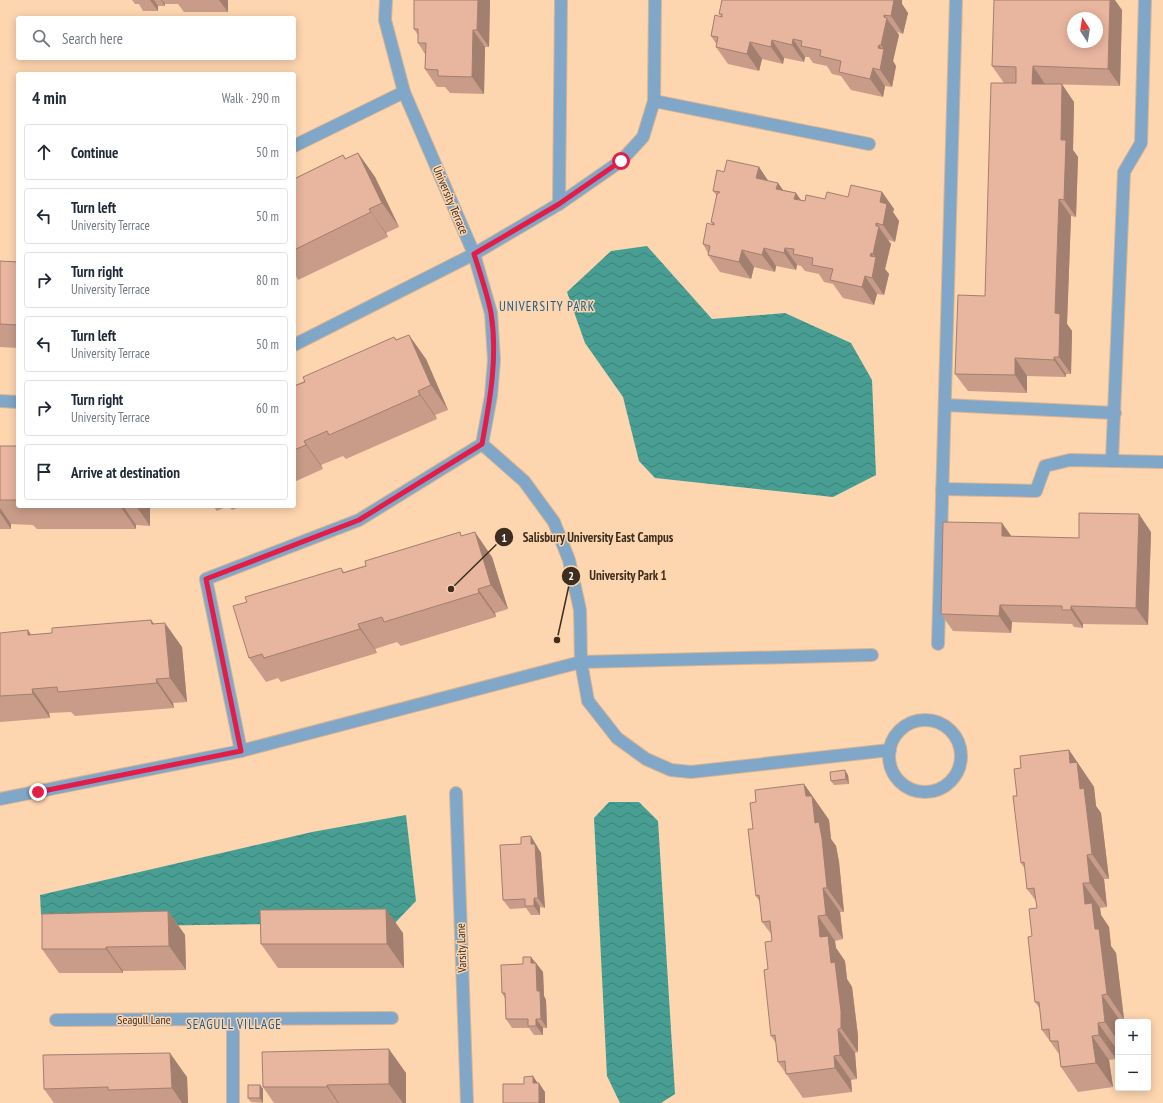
<!DOCTYPE html>
<meta charset="utf-8">
<style>
:root{--surface:#fff;--page:#f6f6f7;--text:#1f2937;--muted:#747a83;--line:#e0e1e3}
body{margin:0;font-family:"PT Sans Narrow",sans-serif;background:var(--page);color:var(--text)}
.controls{position:absolute;right:12px;bottom:12px;display:grid;overflow:hidden;border-radius:4px;box-shadow:0 2px 10px #0003}
.controls button{width:36px;height:36px;display:grid;place-items:center;padding:0;border:0;border-bottom:1px solid var(--line);background:var(--surface);color:var(--text);font:20px sans-serif}
.compass{position:absolute;left:1067px;top:12px;width:36px;height:36px;border-radius:50%;background:var(--surface);box-shadow:0 2px 10px #0003;rotate:348deg}
.stop{position:absolute;width:12px;height:12px;margin:-9px;border:3px solid #e11d48;border-radius:50%;background:#fff}
.stop.end{background:#e11d48;border-color:#fff;box-shadow:0 1px 4px #0008}
.list{margin:0;padding:0;list-style:none}
h2{display:flex;justify-content:space-between;align-items:center;height:52px;margin:0;padding:0 16px;font-size:17px}
h2 small{font-size:13px;font-weight:400;color:var(--muted)}
.list li{display:grid;grid-template-columns:26px 1fr auto;gap:12px;align-items:center;box-sizing:border-box;height:56px;margin:0 8px 8px;padding:0 8px;border:1px solid var(--line);border-radius:4px}
.list b{display:block;font-size:15px;white-space:nowrap}
.list p{margin:0;font-size:13px;white-space:nowrap;color:var(--muted)}
.list em{font-size:13px;font-style:normal;color:var(--muted)}
.icon{flex:none;width:22px;height:22px;fill:none;stroke:currentColor;stroke-width:2;stroke-linecap:round;stroke-linejoin:round}
.map{position:relative;flex:none;width:1163px;height:1103px;overflow:hidden}
.search{position:absolute;background:var(--surface);box-shadow:0 2px 10px #0003;left:16px;top:16px;width:280px;height:44px;display:flex;align-items:center;gap:10px;box-sizing:border-box;padding:0 14px;border-radius:4px;color:var(--muted);font-size:15px}
.panel{position:absolute;background:var(--surface);box-shadow:0 2px 10px #0003;left:16px;top:72px;width:280px;height:436px;border-radius:4px}
.map>svg:first-child{display:block}
.water{fill:url(#water-waves)}
.lines{fill:none;stroke-linecap:round;stroke-linejoin:round}
.minor-casing{stroke:#d7b492;stroke-width:14}
.minor{stroke:#80a7c8;stroke-width:12}
.wall{fill:#c89c89}
.shaded-wall{fill:#a27f6f}
.building{fill:#e8b59f;stroke:#a27f6f;fill-rule:evenodd}
.route{stroke:#e11d48;stroke-width:5}
.labels{text-anchor:middle;dominant-baseline:central;stroke-width:3;stroke-linejoin:round;paint-order:stroke}
.street-label{font-size:12px;fill:#3d2e1f;stroke:#fdd5af}
.neighbourhood-label{font-size:13px;letter-spacing:1px;fill:#195b8a;stroke:#fdd5af}
.leader{fill:none;stroke:#3d2e1f;stroke-width:1.5}
.callout-dot{fill:#3d2e1f;stroke:#fdd5af;stroke-width:1.5}
.mark-label{font-size:12px;text-anchor:middle;font-weight:bold;fill:#fff}
.callout-label{font-size:13px;text-anchor:middle;font-weight:bold;fill:#3d2e1f;stroke:#fdd5af;stroke-width:3;stroke-linejoin:round;paint-order:stroke}
</style>
<div class="map">
<svg width="1163" height="1103" viewBox="0 0 1163 1103">
<defs>
<pattern id="water-waves" width="16" height="10" patternUnits="userSpaceOnUse"><rect width="16" height="10" fill="#489e93"/><path d="M0 5q4-4 8 0t8 0" fill="none" stroke="#3d8177"/></pattern>
</defs>
<rect width="100%" height="100%" fill="#fdd5af"/>
<!-- water -->
<g class="water">
<path d="M647,246L712,319L785,313L851,343L872,380L876,475L833,497L655,478L639,461L623,397L585,343L567,292L611,251Z"/>
<path d="M609,802H639L658,821L675,1094L661,1103H620L607,1076L594,818Z"/>
<path d="M406,815L416,901L392,926L270,924L53,927L41,914L40,895L312,832Z"/>
</g>
<g class="lines">
<defs>
<g id="minor">
<path d="M654,101L869,144"/>
<path d="M294,146L404,92"/>
<path d="M559,204L561,0"/>
<path d="M294,345L474,254L559,204L621,161L643,137L654,101L655,0"/>
<path d="M0,401L18,402"/>
<path d="M945,405L1115,413"/>
<path d="M482,444L524,481L554,522L569,560L580,610L581,662L588,701L617,738L646,759L671,770L691,772L890,750"/>
<path d="M1112,461L1124,172L1141,143L1145,0"/>
<path d="M942,489L1036,491L1045,466L1070,460L1163,462"/>
<path d="M938,644L956,0"/>
<circle cx="925" cy="756" r="36"/>
<path d="M241,751L206,579L359,520L482,444L491,396L494,360L491,313L474,254L404,92L385,20L386,0"/>
<path d="M456,793L467,1103"/>
<path d="M0,799L241,751L581,662L872,655"/>
<path d="M233,1019V1103"/>
<path d="M56,1020L392,1018"/>
</g>
</defs>
<!-- minor casing -->
<use href="#minor" class="minor-casing"/>
<!-- minor -->
<use href="#minor" class="minor"/>
</g>
<!-- wall -->
<g class="wall">
<path d="M132,0H228V12H184L178,4H165V6H158V11H143L139,4H135Z"/>
<path d="M414,0H490L489,47H485L484,94L450,93L445,87H437L425,69V54L418,43V35L414,29Z"/>
<path d="M722,0H902V4L908,13L903,34L897,32L899,35L893,61L896,66L892,87L885,86L883,97L851,90L841,76L832,74L827,66L813,63L809,57H805L804,62L784,58L783,64L762,59L759,71L728,64L716,47L717,45L711,36L721,16L719,14Z"/>
<path d="M1122,10L1120,86L1045,84L1074,102L1073,150L1078,157L1076,217L1071,216L1067,324L1072,331L1071,374H1066V377L1027,376V393L968,391L955,374L985,296L1004,83L992,66Z"/>
<path d="M358,153L375,177L399,227L386,233L388,237L298,280L296,276L294,277V179L343,155L346,159Z"/>
<path d="M759,167L768,181L778,183L783,190L796,193L800,200L805,201L848,197L882,192L894,209L893,212L899,221L895,242L888,240L891,244L885,269L889,274L884,295L877,294L874,305L843,298L833,284L824,282L819,274L805,271L801,266L797,265L796,270L776,266L775,272L754,267L751,279L720,272L708,255V253L703,244L713,225L711,222L717,196L713,191L724,172Z"/>
<path d="M0,261L18,262V348L0,347Z"/>
<path d="M394,337L397,340L426,359L448,410L435,415L437,419L346,459L343,456L321,465L323,469L294,482V386Z"/>
<path d="M0,446H18V506H150V526L136,525V529H37L33,525L11,524V529H0Z"/>
<path d="M213,506H228L217,511Z"/>
<path d="M229,506H241L232,510Z"/>
<path d="M1002,523L1011,536L1079,538L1151,532L1148,625L1083,624V628L1074,627L1072,624L1012,622L1011,633L953,631L941,614Z"/>
<path d="M463,536L492,557L508,609L495,613L496,617L401,646L397,642L375,649L377,653L281,682L278,678L266,682L249,658L247,602L341,568L344,572Z"/>
<path d="M151,620L154,624L182,647L187,702L173,703L174,708L75,716L71,712L49,713L50,718L0,722V633L31,635L52,633Z"/>
<path d="M1069,750L1094,787L1096,806L1101,813L1109,879H1104L1107,907L1100,908L1101,915L1109,927L1111,946L1116,953L1124,1019H1119V1022H1118V1047H1115L1116,1059L1109,1060L1113,1087L1078,1092L1061,1067L1059,1054L1042,1030L1040,1009L1035,1002L1032,936L1037,908L1036,901L1027,889L1025,869L1021,863L1017,796L1021,768Z"/>
<path d="M848,775L849,784L834,785L831,781Z"/>
<path d="M804,784L829,820L831,839L836,846L839,862L844,912H840L843,939L835,941L836,948L845,961L847,979L852,987L858,1036V1052L855,1053L857,1079L851,1080L852,1092L803,1098L778,1062L776,1043L771,1036L768,969L772,941V935L762,922L760,902L756,896L753,829L756,802Z"/>
<path d="M537,845V847L541,853L545,908L540,907V915H531L526,908L510,909L503,900Z"/>
<path d="M168,911L185,935L186,970L123,971V973H59L42,949Z"/>
<path d="M403,933L404,968H278L261,944Z"/>
<path d="M536,963L543,972L544,996L546,1000L547,1028H543V1035H534L529,1028H512L506,1019L505,998L502,993L523,964Z"/>
<path d="M406,1073V1103H274L263,1087Z"/>
<path d="M187,1077L188,1103H54L44,1089Z"/>
<path d="M260,1085L263,1089V1103L251,1102L248,1098Z"/>
</g>
<!-- shaded-wall -->
<g class="shaded-wall">
<path d="M150,0H154L158,6V11Z"/>
<path d="M161,0H162L165,4V6Z"/>
<path d="M219,0H228V12Z"/>
<path d="M478,0H490L489,47L477,30Z"/>
<path d="M893,0H902V4L908,13L903,34L891,16Z"/>
<path d="M1110,0H1115L1122,10L1120,86L1108,69Z"/>
<path d="M884,15L899,35L893,61L896,66L892,87L880,70L878,48L879,45L884,52V50L881,45Z"/>
<path d="M473,30L485,47L484,94L472,77Z"/>
<path d="M793,39L805,57L804,62L792,45Z"/>
<path d="M772,40L784,58L783,64L771,47Z"/>
<path d="M750,42L762,59L759,71L747,54Z"/>
<path d="M1033,66L1045,84H1032Z"/>
<path d="M873,68L885,86L883,97L870,79Z"/>
<path d="M1062,84L1074,102L1073,150L1078,157L1076,217L1064,200L1061,140Z"/>
<path d="M358,153L375,177L399,227L382,203Z"/>
<path d="M759,167L771,185L756,178Z"/>
<path d="M778,183L790,200L776,189Z"/>
<path d="M882,192L894,209L893,212L899,221L895,242L883,225L880,202Z"/>
<path d="M796,193L808,210L794,199Z"/>
<path d="M1059,199L1071,216L1067,324L1072,331L1071,374L1059,357L1055,313Z"/>
<path d="M369,209L386,233L388,237L371,212Z"/>
<path d="M876,223L891,244L885,269L889,274L884,295L872,278L870,256L871,253L876,260V258L873,254Z"/>
<path d="M764,248L776,266L775,272L762,255Z"/>
<path d="M785,248L797,265L796,270L784,253Z"/>
<path d="M742,250L754,267L751,279L739,262Z"/>
<path d="M865,276L877,294L874,305L862,287Z"/>
<path d="M409,335L426,359L448,410L431,385Z"/>
<path d="M1054,357L1066,374V377L1054,360Z"/>
<path d="M1015,358L1027,376V393L1015,375Z"/>
<path d="M418,391L435,415L437,419L420,395Z"/>
<path d="M304,441L321,465L323,469L306,445Z"/>
<path d="M120,506H123L136,525V529Z"/>
<path d="M136,506H150V526Z"/>
<path d="M0,508L11,524V529L0,513Z"/>
<path d="M1139,514L1151,532L1148,625L1136,608Z"/>
<path d="M1002,523L1014,540L1002,536Z"/>
<path d="M475,532L492,557L508,609L491,585Z"/>
<path d="M478,589L495,613L496,617L479,593Z"/>
<path d="M1000,605L1012,622L1011,633L999,616Z"/>
<path d="M1071,606L1083,624V628L1071,610Z"/>
<path d="M151,620L167,642L165,623L182,647L187,702L170,678L152,624Z"/>
<path d="M358,624L375,649L377,653L360,629Z"/>
<path d="M28,630L44,655L28,635Z"/>
<path d="M156,679L173,703L174,708L157,683Z"/>
<path d="M32,689L49,713L50,718L33,694Z"/>
<path d="M1069,750L1094,787L1096,806L1101,813L1109,879L1092,854L1080,789L1070,763Z"/>
<path d="M845,770L848,775L849,784L846,779Z"/>
<path d="M804,784L829,820L831,839L836,846L839,862L844,912L827,888L815,823L806,796Z"/>
<path d="M531,836L541,853L545,908L538,898L531,844Z"/>
<path d="M1087,855L1104,879L1107,907L1090,883Z"/>
<path d="M1083,883L1100,908L1101,915L1109,927L1111,946L1116,953L1124,1019L1107,994L1095,929L1085,904Z"/>
<path d="M823,888L840,912L843,939L826,915Z"/>
<path d="M534,898L540,907V915L534,906Z"/>
<path d="M386,909L403,933L404,968L387,944Z"/>
<path d="M168,911L185,935L186,970L169,946Z"/>
<path d="M818,916L835,941L836,948L845,961L847,979L852,987L858,1036V1052L841,1028L831,963L820,937Z"/>
<path d="M106,947L123,971V973L106,949Z"/>
<path d="M531,957L543,972L544,996L546,1000L547,1028L541,1019L537,991L531,963Z"/>
<path d="M1102,995L1119,1019V1022H1118V1041L1105,1022Z"/>
<path d="M536,1019L543,1028V1035L536,1026Z"/>
<path d="M1098,1023L1115,1047L1116,1059L1099,1035Z"/>
<path d="M838,1029L855,1053L857,1079L840,1055Z"/>
<path d="M1092,1036L1109,1060L1113,1087L1096,1063Z"/>
<path d="M389,1049L406,1073V1103H403L389,1084Z"/>
<path d="M170,1053L187,1077L188,1103H182L172,1088Z"/>
<path d="M834,1056L851,1080L852,1092L835,1068Z"/>
<path d="M533,1076L539,1085V1083L545,1092V1103H539L533,1083Z"/>
<path d="M260,1085L263,1089V1103L260,1098Z"/>
<path d="M327,1085L339,1103H338L327,1087Z"/>
</g>
<!-- building -->
<g class="building">
<path d="M414,0H478L477,30H473L472,77L438,76V70L425,69L426,43H418V29H414Z"/>
<path d="M722,0H894L891,16L884,15V17L887,18L881,45H879L878,48L884,49L880,70L873,68L870,79L839,72L841,61L820,56L821,50L801,46L802,41L793,39L792,45L772,40L771,47L750,42L747,54L716,47L718,37L711,36L715,15L722,17V14H719Z"/>
<path d="M994,0H1110L1108,69L1033,66L1032,84H1062L1061,140H1066L1064,200L1059,199L1055,313L1060,314L1059,357H1054V360L1015,358V375L955,374L958,295L985,296L991,83H1016V67L992,66ZM1073,18H1097V42H1073Z"/>
<path d="M358,153L382,203L369,209L371,212L294,250V179L343,155L345,159Z"/>
<path d="M727,160L759,167L756,178L778,183L776,189L796,193L794,199L805,201L806,195L825,199L827,192L848,197L851,185L882,192L880,202L887,204L883,225L876,223V226H879L873,254L871,253L870,256L876,257L872,278L865,276L862,287L830,280L833,269L812,265L813,258L793,254L794,249L785,248L784,253L764,248L762,255L742,250L739,262L708,255L710,246L703,244L707,223L714,225V223L711,222L717,194L720,192L713,191L717,170L724,172Z"/>
<path d="M0,261L18,262V325L0,324Z"/>
<path d="M409,335L431,385L418,391L420,395L329,435L327,431L304,441L306,445L294,450V386L305,382L303,377L394,337L396,340Z"/>
<rect x="0" y="446" width="18" height="54"/>
<path d="M1079,513L1139,514L1136,608L1071,606V610H1062V606L1000,605L999,616L941,614L943,522L1002,523V536L1079,538Z"/>
<path d="M460,532L461,536L475,532L491,585L478,589L479,593L384,622L382,617L358,624L360,629L264,658L262,654L249,658L233,606L247,602L245,597L341,568L343,573L366,566L365,561Z"/>
<path d="M151,620L152,624L165,623L170,678L156,679L157,683L58,692L57,687L32,689L33,694L0,696V633L28,630V635L52,633V628Z"/>
<path d="M1069,750L1070,763L1077,762L1080,789L1084,788L1092,854L1087,855L1090,883H1083L1085,904L1092,903L1095,929H1099L1107,994L1102,995L1105,1022L1098,1023L1099,1035L1092,1036L1096,1063L1061,1067L1058,1041H1050L1049,1029L1042,1030L1039,1002H1035L1028,937L1032,936L1029,909L1037,908L1034,888L1027,889L1024,862L1021,863L1013,796H1017L1014,769L1021,768L1020,756Z"/>
<path d="M845,770L846,779L831,781L830,772Z"/>
<path d="M804,784L806,796H812L815,823L819,822L822,838L827,888H823L826,915L818,916L820,937L828,936L831,963L835,962L841,1011V1028L838,1029L840,1055L834,1056L835,1068L786,1074L785,1061L778,1062L775,1035L771,1036L764,970L768,969L765,942L772,941L770,921L762,922L759,895L756,896L748,829H753L750,803L756,802L755,790Z"/>
<path d="M531,836V844H535L538,898H534V906H525V899L503,900L500,845L521,844V837Z"/>
<path d="M386,909L387,944H261L260,910Z"/>
<path d="M168,911L169,946L106,947V949H42V914Z"/>
<path d="M523,957H531V963H536L537,991H540L541,1019H536V1026H528V1019H506L505,993H502L501,965L523,964Z"/>
<path d="M389,1049V1084L327,1085V1087H263L262,1052Z"/>
<path d="M170,1053L172,1088L108,1090V1087L44,1089L43,1055Z"/>
<path d="M533,1076V1083H539V1103H503V1084H524V1077Z"/>
<rect x="248" y="1085" width="12" height="13"/>
</g>
<g class="lines">
<!-- route -->
<path class="route" d="M38,792L241,751L206,579L359,520L482,444C490,400 498,357 491,313C487,293 480,273 474,254L559,204L621,161"/>
</g>
<g class="labels">
<!-- street labels -->
<g class="street-label">
<text transform="translate(451 200) rotate(67)">University Terrace</text>
<text transform="translate(461 948) rotate(-92)">Varsity Lane</text>
<text x="144" y="1019">Seagull Lane</text>
</g>
<!-- neighbourhood labels -->
<g class="neighbourhood-label">
<text x="547" y="306">UNIVERSITY PARK</text>
<text x="234" y="1024">SEAGULL VILLAGE</text>
</g>
</g>
<!-- callouts -->
<path class="leader" d="M451 589L504 537M557 640L571 576"/>
<g class="callout-dot">
<circle cx="451" cy="589" r="4"/>
<circle cx="557" cy="640" r="4"/>
<circle cx="504" cy="537" r="10"/>
<circle cx="571" cy="576" r="10"/>
</g>
<g class="mark-label">
<text x="504" y="542">1</text>
<text x="571" y="580">2</text>
</g>
<g class="callout-label">
<text x="598" y="542">Salisbury University East Campus</text>
<text x="628" y="580">University Park 1</text>
</g>
</svg>
<div class="controls">
<button>+</button>
<button>−</button>
</div>
<svg class="compass" viewBox="-18 -18 36 36"><path d="M0-13l5 13h-10z" fill="#e53935"/><path d="M0 13l5-13h-10z" fill="#747a83"/></svg>
<div class="stop" style="left:621px;top:161px"></div>
<div class="stop end" style="left:38px;top:792px"></div>
<div class="search"><svg class="icon" aria-label="search" viewBox="0 0 24 24"><circle cx="10" cy="10" r="6"/><path d="M15 15l6 6"/></svg>Search here</div>
<section class="panel">
<h2>4 min<small>Walk · 290 m</small></h2>
<ul class="list">
<li><svg class="icon" aria-label="ahead" viewBox="0 0 24 24"><path d="M12 20V5M6 11l6-6 6 6"/></svg><div><b>Continue</b></div><em>50 m</em></li>
<li><svg class="icon" aria-label="left" viewBox="0 0 24 24"><path d="M17 20v-9H6M10 6l-5 5 5 5"/></svg><div><b>Turn left</b><p>University Terrace</p></div><em>50 m</em></li>
<li><svg class="icon" aria-label="right" viewBox="0 0 24 24"><path d="M7 20v-9h11M14 6l5 5-5 5"/></svg><div><b>Turn right</b><p>University Terrace</p></div><em>80 m</em></li>
<li><svg class="icon" aria-label="left" viewBox="0 0 24 24"><path d="M17 20v-9H6M10 6l-5 5 5 5"/></svg><div><b>Turn left</b><p>University Terrace</p></div><em>50 m</em></li>
<li><svg class="icon" aria-label="right" viewBox="0 0 24 24"><path d="M7 20v-9h11M14 6l5 5-5 5"/></svg><div><b>Turn right</b><p>University Terrace</p></div><em>60 m</em></li>
<li><svg class="icon" aria-label="arrive" viewBox="0 0 24 24"><path d="M6 21V4h12l-3 4 3 4H6"/></svg><div><b>Arrive at destination</b></div></li>
</ul>
</section>
</div>
